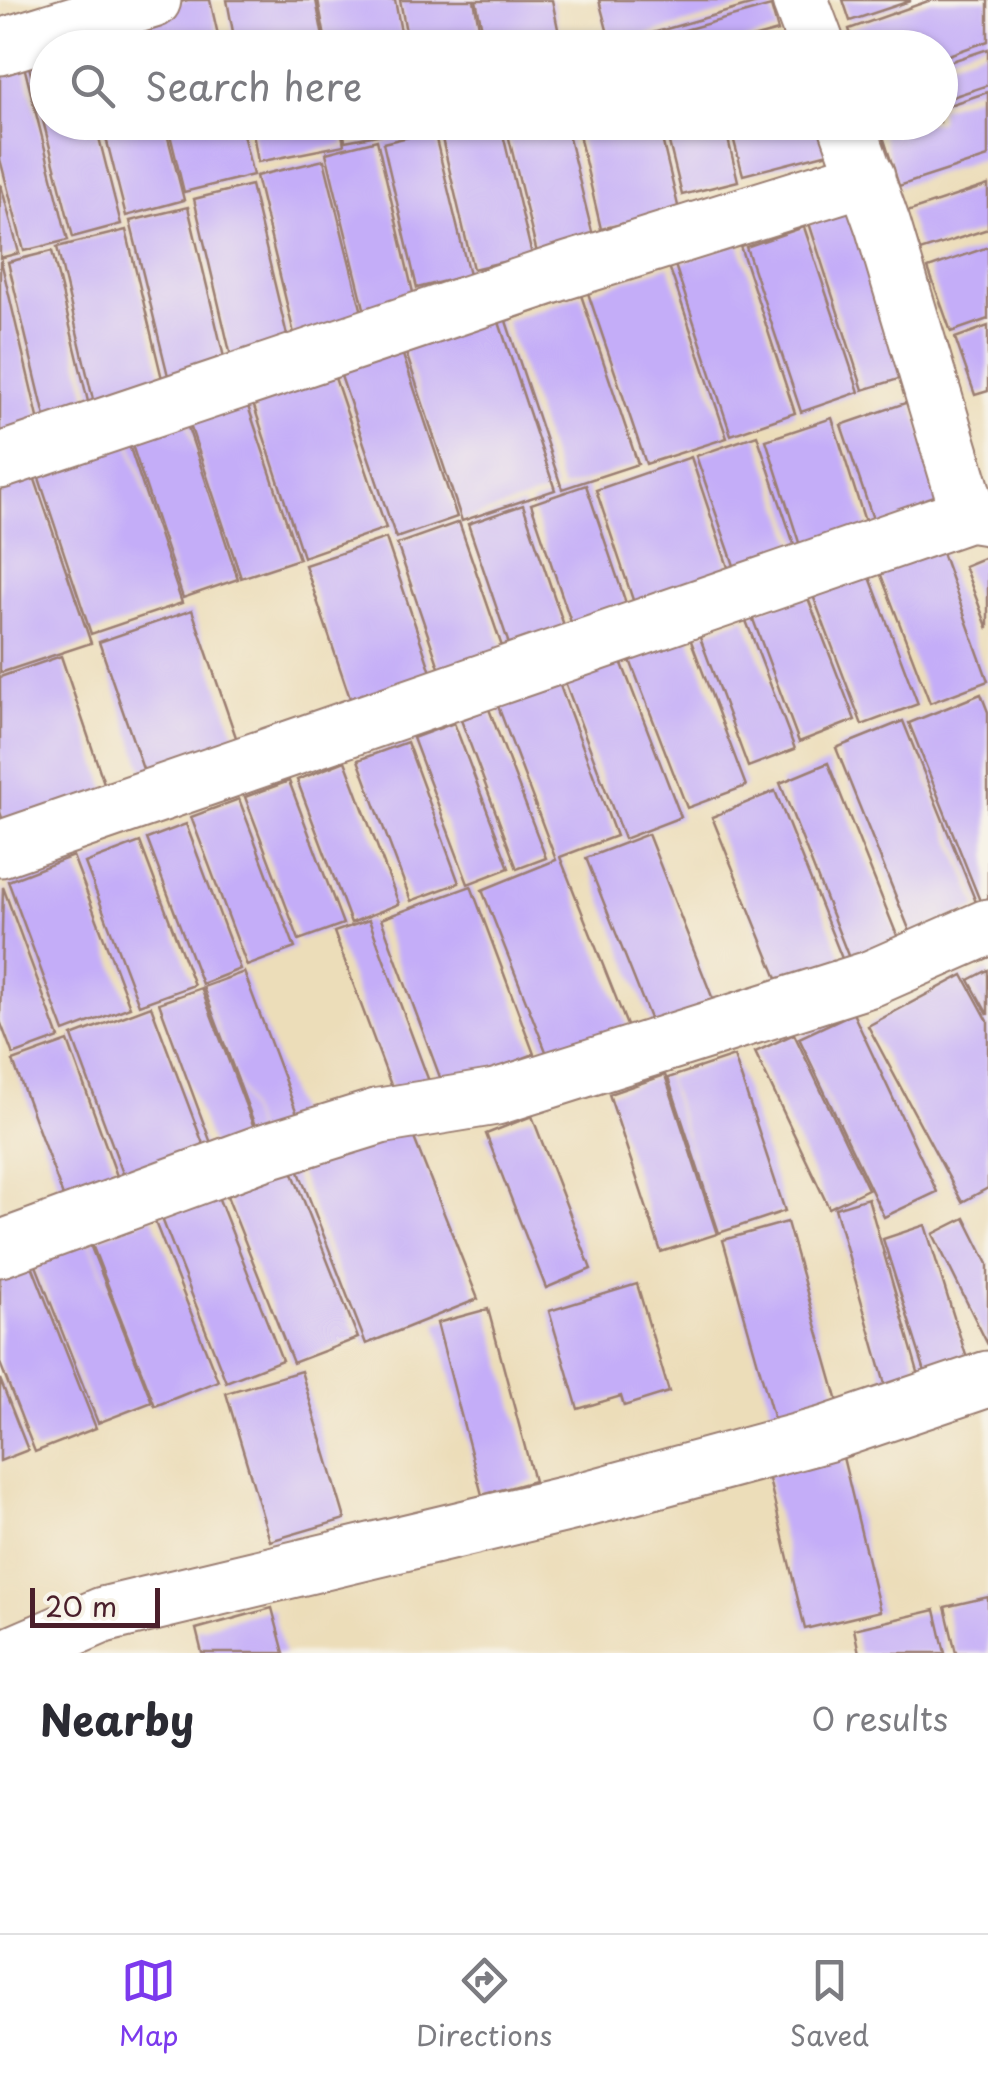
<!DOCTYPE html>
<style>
:root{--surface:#fff;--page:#f2f2f3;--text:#2b2b33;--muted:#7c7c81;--line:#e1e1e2;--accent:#7c3aed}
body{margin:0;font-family:"Playpen Sans",sans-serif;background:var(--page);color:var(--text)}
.scale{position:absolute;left:30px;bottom:25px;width:130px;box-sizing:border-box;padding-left:10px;border:5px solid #4a1f2b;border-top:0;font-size:28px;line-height:35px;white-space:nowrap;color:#4a1f2b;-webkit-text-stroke:8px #f7f3e8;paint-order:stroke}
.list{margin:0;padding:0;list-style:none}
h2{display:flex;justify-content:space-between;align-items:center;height:130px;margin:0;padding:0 40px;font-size:42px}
h2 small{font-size:32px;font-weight:400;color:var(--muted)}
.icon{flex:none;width:55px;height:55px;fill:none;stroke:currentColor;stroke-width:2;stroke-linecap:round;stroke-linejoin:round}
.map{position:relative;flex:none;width:988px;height:1653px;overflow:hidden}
.search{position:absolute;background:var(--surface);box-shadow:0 2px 8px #0004;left:30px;right:30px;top:30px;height:110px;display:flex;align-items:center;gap:25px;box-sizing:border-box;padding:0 35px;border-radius:55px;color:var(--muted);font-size:38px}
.sheet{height:280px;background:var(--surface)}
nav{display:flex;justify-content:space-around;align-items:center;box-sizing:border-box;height:140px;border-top:2px solid var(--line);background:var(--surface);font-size:28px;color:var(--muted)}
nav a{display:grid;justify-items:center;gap:5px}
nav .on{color:var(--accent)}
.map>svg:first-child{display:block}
.building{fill:#c4adf8}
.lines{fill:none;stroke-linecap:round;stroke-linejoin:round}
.minor-casing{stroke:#9b7e72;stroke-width:59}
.minor{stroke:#fff;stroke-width:55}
</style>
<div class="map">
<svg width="988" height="1653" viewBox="0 0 988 1653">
<rect width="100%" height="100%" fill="#f7f3e8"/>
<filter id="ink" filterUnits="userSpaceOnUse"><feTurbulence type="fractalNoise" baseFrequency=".01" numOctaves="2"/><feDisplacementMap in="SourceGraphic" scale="20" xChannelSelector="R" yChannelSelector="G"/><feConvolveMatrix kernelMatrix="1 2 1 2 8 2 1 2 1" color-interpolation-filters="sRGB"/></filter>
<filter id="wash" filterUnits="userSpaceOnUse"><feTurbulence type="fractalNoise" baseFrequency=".0048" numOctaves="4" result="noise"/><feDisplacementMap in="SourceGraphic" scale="40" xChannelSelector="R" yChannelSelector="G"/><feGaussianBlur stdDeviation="2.25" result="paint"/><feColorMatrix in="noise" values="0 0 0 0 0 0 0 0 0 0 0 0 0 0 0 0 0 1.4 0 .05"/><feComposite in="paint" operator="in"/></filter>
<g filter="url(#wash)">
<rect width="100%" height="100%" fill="#ecddb9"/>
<g id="blocks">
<!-- building -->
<g class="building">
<path d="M188,0H210L221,48H149L140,12Z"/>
<path d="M227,0H316L325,48H236Z"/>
<path d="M318,0H395L404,48H327Z"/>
<path d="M400,0H474L483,48H409Z"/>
<path d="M476,0H552L562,48H486Z"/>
<path d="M599,0H764V1L611,45Z"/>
<path d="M843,0H910V1L850,21Z"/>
<path d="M931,0H988V41L940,58V48H855L849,29Z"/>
<path d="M771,6L778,31L715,48H620Z"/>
<path d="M138,21L145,48H82Z"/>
<path d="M48,48V122H95L121,224L73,237L25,51Z"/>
<path d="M988,49V85L940,101V65Z"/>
<path d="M23,62L68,240L24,251L0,159V68Z"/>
<path d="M988,92V157L899,186L880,127L894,122H940V108Z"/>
<path d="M102,122H164L184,200L126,216Z"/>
<path d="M167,122H240L253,175L184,192Z"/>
<path d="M251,122H340L344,145L258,162Z"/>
<path d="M342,122H419L420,127L345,141Z"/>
<path d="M438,122H500L532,255L473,269Z"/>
<path d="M505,122H565L594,240L537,253Z"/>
<path d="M576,122H658L679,210L601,229Z"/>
<path d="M664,122H724L738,181L682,195Z"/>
<path d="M729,122H829L836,151L743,175Z"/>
<path d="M434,131L469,275L417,288L383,143Z"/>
<path d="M377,140L415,301L365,312L326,153Z"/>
<path d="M324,160L365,325L296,342L256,176Z"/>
<path d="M1,185L19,253L0,258V186Z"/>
<path d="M251,185L291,352L233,365L194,199Z"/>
<path d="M988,185V229L920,251L907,212Z"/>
<path d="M865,205L918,373L863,390L809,223Z"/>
<path d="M188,207L228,374L171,388L130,221Z"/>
<path d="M804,227L859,392L801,412L746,247Z"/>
<path d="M126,230L165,391L95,408L57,247Z"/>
<path d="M739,243L795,413L731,435L675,265Z"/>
<path d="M988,247V319L951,332L928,268Z"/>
<path d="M52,251L90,410L46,421L8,262Z"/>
<path d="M1,261L40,426L0,436V262Z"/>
<path d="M669,266L727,438L646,464L588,293Z"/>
<path d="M581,295L638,464L562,489L506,321Z"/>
<path d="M496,313L555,490L462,521L403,344Z"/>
<path d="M988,326V391L975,395L955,338Z"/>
<path d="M400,346L457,517L396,538L338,367Z"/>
<path d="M330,363L386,528L303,557L249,391Z"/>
<path d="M243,391L299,559L241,578L185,410Z"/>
<path d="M911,401L945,505L876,528L841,425Z"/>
<path d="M182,409L238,579L183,598L126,427Z"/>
<path d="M832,418L869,534L803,555L766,440Z"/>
<path d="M123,427L182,603L91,634L32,457Z"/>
<path d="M757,435L798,556L738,577L696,456Z"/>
<path d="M691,457L731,576L636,609L596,490Z"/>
<path d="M28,459L91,643L0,673V468Z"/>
<path d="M586,485L632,621L577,640L531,504Z"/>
<path d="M523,505L570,643L515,662L468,524Z"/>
<path d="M459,522L508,664L445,685L397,544Z"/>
<path d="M386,538L435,684L355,713L305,565Z"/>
<path d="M940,547L988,681L930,703L879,570Z"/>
<path d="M988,556V629L964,566Z"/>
<path d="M868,572L918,704L862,725L812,593Z"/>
<path d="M806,593L855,720L799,742L751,614Z"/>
<path d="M192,610L238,743L145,775L99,642Z"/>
<path d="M745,618L795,749L748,767L699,635Z"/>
<path d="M688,633L746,786L687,808L628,655Z"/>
<path d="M61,656L108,795L6,830L0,812V677Z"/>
<path d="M621,661L681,817L624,839L565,682Z"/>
<path d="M559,683L616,836L560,857L628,1028L549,1059L482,890L556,860L498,706Z"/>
<path d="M981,694L988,712V904L982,906L909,723Z"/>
<path d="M489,709L546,858L517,869L461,720Z"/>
<path d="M903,721L978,907L911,934L836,748Z"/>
<path d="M454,723L509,868L468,884L413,738Z"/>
<path d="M407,742L459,883L411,901L358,760Z"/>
<path d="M345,761L399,904L351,923L297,780Z"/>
<path d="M828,763L898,938L849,958L780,783Z"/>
<path d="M289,781L343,924L299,940L245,797Z"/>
<path d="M775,791L843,961L780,986L712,817Z"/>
<path d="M239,799L295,948L247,966L191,817Z"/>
<path d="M186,824L240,969L202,984L147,839Z"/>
<path d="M648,834L716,1007L655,1031L586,858Z"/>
<path d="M140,842L194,985L139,1005L85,863Z"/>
<path d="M73,856L130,1007L64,1032L8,881Z"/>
<path d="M471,886L534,1054L444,1088L381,919Z"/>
<path d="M3,887L59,1038L13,1055L0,1021Z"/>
<path d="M369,920L430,1084L395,1096L334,932Z"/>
<path d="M988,970V1015L969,980Z"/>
<path d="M244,972L301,1124L260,1139L203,987Z"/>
<path d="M963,975L988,1021V1188L962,1202L868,1026Z"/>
<path d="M201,988L258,1138L215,1154L159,1003Z"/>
<path d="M151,1006L208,1157L128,1187L72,1036Z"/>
<path d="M853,1013L937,1192L884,1217L799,1038Z"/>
<path d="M794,1034L868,1189L829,1208L755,1052Z"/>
<path d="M68,1041L121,1187L67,1207L13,1061Z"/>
<path d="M734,1056L785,1211L719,1233L668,1078Z"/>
<path d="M665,1075L717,1234L661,1252L609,1094Z"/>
<path d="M532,1116L591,1269L546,1288L486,1134Z"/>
<path d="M410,1128L478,1299L366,1344L299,1172Z"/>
<path d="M292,1171L358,1338L293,1363L227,1196Z"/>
<path d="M217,1194L282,1360L226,1382L161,1216Z"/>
<path d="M868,1198L922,1386L888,1395L835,1208Z"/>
<path d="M153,1217L218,1381L155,1406L91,1242Z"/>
<path d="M965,1218L988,1264V1345L933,1234Z"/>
<path d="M787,1222L840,1409L776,1427L723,1240Z"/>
<path d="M925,1225L969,1365L927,1378L883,1239Z"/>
<path d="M89,1242L152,1402L98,1423L35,1263Z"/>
<path d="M31,1263L96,1428L35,1452L0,1363V1275Z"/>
<path d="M637,1284L669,1392L624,1406L621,1396L578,1409L549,1311Z"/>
<path d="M488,1309L534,1481L482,1495L437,1323Z"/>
<path d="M301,1371L345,1519L270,1541L226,1393Z"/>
<path d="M0,1379L28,1450L0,1461Z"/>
<path d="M842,1453L880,1611L805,1629L767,1471Z"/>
<path d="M988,1597V1653H956L945,1607Z"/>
<path d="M272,1608L284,1653H202L196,1629Z"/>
<path d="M935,1610L945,1653H859L854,1629Z"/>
</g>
</g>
</g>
<g filter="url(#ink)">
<use href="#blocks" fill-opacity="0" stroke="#9b7e72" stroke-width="2.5"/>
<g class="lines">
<defs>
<g id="minor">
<path d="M800,0L818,48"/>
<path d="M0,47L153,0"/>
<path d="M846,122L883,226L969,514"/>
<path d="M0,461L559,273L867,177"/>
<path d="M0,849L969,514L988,517"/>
<path d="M0,1249L264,1152L380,1116L496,1097L870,979L988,927"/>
<path d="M15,1653L103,1615L575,1502L826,1434L988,1379"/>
</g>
</defs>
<!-- minor casing -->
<use href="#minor" class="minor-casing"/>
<!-- minor -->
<use href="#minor" class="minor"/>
</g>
</g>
</svg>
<div class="scale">20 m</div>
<div class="search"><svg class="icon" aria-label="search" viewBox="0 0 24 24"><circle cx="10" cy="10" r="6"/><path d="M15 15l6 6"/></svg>Search here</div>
</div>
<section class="sheet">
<h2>Nearby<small>0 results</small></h2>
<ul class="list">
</ul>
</section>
<nav>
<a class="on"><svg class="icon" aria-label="map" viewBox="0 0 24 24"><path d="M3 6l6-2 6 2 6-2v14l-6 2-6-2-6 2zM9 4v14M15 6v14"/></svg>Map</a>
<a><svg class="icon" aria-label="directions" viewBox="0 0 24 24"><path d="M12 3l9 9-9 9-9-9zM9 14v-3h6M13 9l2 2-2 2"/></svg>Directions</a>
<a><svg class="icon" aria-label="saved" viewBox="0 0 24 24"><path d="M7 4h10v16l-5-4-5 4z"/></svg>Saved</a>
</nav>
